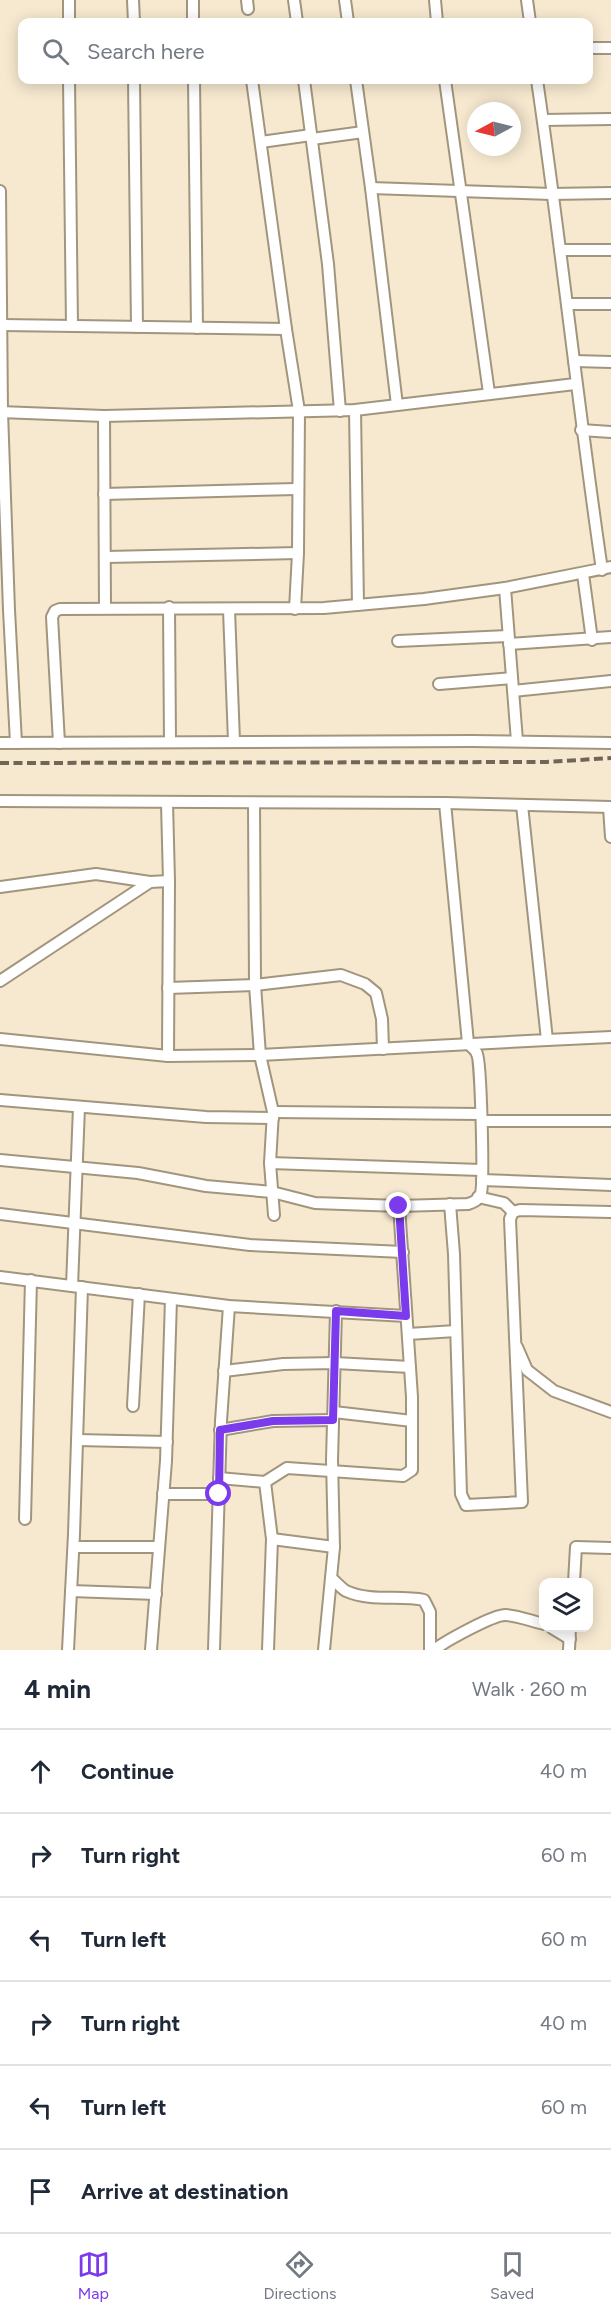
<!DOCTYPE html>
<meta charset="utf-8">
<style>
:root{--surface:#fff;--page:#f6f6f7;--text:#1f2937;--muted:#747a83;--line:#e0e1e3;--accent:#7c3aed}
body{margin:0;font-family:Figtree,sans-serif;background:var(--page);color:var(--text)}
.controls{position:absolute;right:18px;bottom:18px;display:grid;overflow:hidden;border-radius:12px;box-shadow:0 3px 15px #0003}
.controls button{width:54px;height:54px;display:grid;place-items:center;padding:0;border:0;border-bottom:2px solid var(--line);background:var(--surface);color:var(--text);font:30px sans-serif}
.compass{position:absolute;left:467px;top:102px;width:54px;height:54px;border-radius:50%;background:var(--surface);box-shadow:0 3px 15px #0003;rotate:263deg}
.stop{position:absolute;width:18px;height:18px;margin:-14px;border:4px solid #7c3aed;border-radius:50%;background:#fff}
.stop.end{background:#7c3aed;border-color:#fff;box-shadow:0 2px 6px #0008}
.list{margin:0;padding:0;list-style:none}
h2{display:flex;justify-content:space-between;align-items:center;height:78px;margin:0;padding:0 24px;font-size:26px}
h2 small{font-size:20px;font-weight:400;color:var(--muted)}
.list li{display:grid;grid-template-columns:39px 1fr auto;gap:18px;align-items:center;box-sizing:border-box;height:84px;padding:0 24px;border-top:2px solid var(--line)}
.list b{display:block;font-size:22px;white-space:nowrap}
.list em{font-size:20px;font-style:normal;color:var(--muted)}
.icon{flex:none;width:33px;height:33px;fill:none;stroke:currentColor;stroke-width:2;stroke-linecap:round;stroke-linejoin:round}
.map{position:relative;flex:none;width:611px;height:1650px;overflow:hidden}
.search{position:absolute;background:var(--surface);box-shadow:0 3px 15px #0003;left:18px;right:18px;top:18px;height:66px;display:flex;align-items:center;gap:15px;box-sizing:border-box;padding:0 21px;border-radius:12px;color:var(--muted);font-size:22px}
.sheet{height:582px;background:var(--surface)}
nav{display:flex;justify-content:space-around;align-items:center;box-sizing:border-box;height:84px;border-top:2px solid var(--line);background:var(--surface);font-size:16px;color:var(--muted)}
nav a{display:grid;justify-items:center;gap:3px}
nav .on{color:var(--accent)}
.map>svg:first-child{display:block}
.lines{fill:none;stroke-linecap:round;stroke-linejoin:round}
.minor-casing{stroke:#a2957e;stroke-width:14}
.minor{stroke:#fff;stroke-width:10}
.rail{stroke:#6f6658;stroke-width:4;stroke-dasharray:9 4.5;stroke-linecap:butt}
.route{stroke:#7c3aed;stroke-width:8}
</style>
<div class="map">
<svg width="611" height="1650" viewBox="0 0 611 1650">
<rect width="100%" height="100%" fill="#f7e9d0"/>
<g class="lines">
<defs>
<g id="minor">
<path d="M69,0V22"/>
<path d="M133,0L134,22"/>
<path d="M193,0V22"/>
<path d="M247,0L248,9"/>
<path d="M294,0L297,22"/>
<path d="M345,0L348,22"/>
<path d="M435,0L437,22"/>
<path d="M527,0L530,22"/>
<path d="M588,48H611"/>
<path d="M69,80L72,326"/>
<path d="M134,80L137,327"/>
<path d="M194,80L197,328"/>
<path d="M252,80L286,329L299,411L298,553L295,609"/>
<path d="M304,80L328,264L340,411"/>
<path d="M356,80L371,188L397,405"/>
<path d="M445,80L489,393"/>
<path d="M537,80C561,243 578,407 602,570"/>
<path d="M543,120L611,119"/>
<path d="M312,139L363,132"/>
<path d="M261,142L311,135"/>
<path d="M371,188L551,194L611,193"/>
<path d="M0,191L2,412L9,610L16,743"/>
<path d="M560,250H611"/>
<path d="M567,304H611"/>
<path d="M2,325L286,329"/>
<path d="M574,361L611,362"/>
<path d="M355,410L358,605"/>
<path d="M0,412L104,416L355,410L575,384"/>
<path d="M104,416L105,608"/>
<path d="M581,430L611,432"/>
<path d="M104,494L297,489"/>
<path d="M106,557L298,553"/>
<path d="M583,574L592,640"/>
<path d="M505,588L517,741"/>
<path d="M169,607L170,742"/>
<path d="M229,610L234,741"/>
<path d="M398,641L508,636"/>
<path d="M509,644L611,637"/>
<path d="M439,684L512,678"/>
<path d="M513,691L611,681"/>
<path d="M0,743L472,741L611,743"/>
<path d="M59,743L52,617L55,611L60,609L324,608L424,599L505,588L611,567"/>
<path d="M0,801L445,803L611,807"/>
<path d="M167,803L169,881L168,1056"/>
<path d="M254,803L255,985L260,1055L273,1112L270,1163L274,1215"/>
<path d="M609,807L611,837"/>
<path d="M0,887L96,874L150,882"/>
<path d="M0,981L150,882L169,881"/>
<path d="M168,988L255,985L341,975L365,984L376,993L382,1019L383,1049"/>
<path d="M0,1039L168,1056L260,1055L547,1040L522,805"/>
<path d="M547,1040L611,1037"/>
<path d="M0,1100L206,1117L273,1118"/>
<path d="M273,1112L480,1114"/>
<path d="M482,1121H611"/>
<path d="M0,1160L138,1173L206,1186L272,1192L315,1203L399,1206L468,1204C474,1202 479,1200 481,1193C484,1182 481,1061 477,1054C476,1050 470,1046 468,1043L445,803"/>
<path d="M270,1163L481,1170"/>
<path d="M482,1180L611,1185"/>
<path d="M478,1197L504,1203L513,1212"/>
<path d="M450,1204L454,1254L461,1494L466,1505L522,1502L510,1219L513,1212L520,1210L611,1212"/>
<path d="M0,1214L250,1245L403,1252"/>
<path d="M0,1277L229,1306L406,1316"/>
<path d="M72,1286L79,1107"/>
<path d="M408,1334L456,1331"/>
<path d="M517,1347L527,1370L554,1391L611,1412"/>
<path d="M224,1371L283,1364L335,1363L410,1367"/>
<path d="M133,1406L139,1294"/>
<path d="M334,1412L412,1421"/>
<path d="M220,1430L273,1421L333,1420"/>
<path d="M77,1440L167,1442"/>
<path d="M219,1478L265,1482L287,1468L403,1476L412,1470V1397L399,1206"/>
<path d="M265,1482L272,1539L268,1650"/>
<path d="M163,1494H219"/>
<path d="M25,1519L31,1280"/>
<path d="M272,1539L334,1547"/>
<path d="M74,1547H159"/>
<path d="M331,1578C336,1582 341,1588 346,1591C370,1602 400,1595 424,1600L430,1612V1650"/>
<path d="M574,1582L576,1547L611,1548"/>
<path d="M71,1591L156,1594"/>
<path d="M552,1628L570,1639"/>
<path d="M68,1650L74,1534L82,1287"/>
<path d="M151,1650L166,1461L171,1299"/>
<path d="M214,1650L221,1421L229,1306"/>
<path d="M324,1650L334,1547L332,1460L336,1311"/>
<path d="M434,1650C444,1642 494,1614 506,1615C519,1616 531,1621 544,1624"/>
<path d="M569,1650L570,1628"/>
</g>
</defs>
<!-- minor casing -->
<use href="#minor" class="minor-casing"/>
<!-- minor -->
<use href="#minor" class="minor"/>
<!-- rail -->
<path class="rail" d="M0,763L546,762L611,758"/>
</g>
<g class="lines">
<!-- route -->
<path class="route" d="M219,1494L220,1430L273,1421L333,1420L336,1311L406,1316L399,1206"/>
</g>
</svg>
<div class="controls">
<button><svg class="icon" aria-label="layers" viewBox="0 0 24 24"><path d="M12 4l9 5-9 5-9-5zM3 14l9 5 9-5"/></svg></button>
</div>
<svg class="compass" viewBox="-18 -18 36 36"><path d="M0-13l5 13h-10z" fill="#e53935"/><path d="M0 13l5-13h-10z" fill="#747a83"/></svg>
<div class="stop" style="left:219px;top:1494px"></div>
<div class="stop end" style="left:399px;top:1206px"></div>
<div class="search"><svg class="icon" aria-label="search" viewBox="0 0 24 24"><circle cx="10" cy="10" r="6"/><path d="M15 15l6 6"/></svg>Search here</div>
</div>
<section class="sheet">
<h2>4 min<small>Walk · 260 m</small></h2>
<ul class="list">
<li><svg class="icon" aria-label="ahead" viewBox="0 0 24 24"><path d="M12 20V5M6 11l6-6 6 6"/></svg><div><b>Continue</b></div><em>40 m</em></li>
<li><svg class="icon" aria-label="right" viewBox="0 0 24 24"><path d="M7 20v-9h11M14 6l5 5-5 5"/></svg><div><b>Turn right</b></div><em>60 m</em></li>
<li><svg class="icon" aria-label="left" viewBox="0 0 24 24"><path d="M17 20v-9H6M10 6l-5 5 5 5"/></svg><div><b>Turn left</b></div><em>60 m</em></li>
<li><svg class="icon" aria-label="right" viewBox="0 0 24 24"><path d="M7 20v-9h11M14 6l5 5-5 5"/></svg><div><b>Turn right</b></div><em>40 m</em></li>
<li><svg class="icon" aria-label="left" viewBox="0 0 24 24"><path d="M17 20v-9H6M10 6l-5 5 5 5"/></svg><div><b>Turn left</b></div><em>60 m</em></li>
<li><svg class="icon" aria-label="arrive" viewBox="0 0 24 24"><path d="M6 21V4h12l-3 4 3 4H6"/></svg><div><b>Arrive at destination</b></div></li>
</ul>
</section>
<nav>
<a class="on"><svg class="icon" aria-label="map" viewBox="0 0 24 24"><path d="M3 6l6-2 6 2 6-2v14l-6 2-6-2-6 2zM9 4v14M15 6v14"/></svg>Map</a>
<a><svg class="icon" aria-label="directions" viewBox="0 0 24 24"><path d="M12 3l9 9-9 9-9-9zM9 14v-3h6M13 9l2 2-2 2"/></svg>Directions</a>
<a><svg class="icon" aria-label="saved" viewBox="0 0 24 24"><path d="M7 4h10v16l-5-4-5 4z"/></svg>Saved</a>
</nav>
